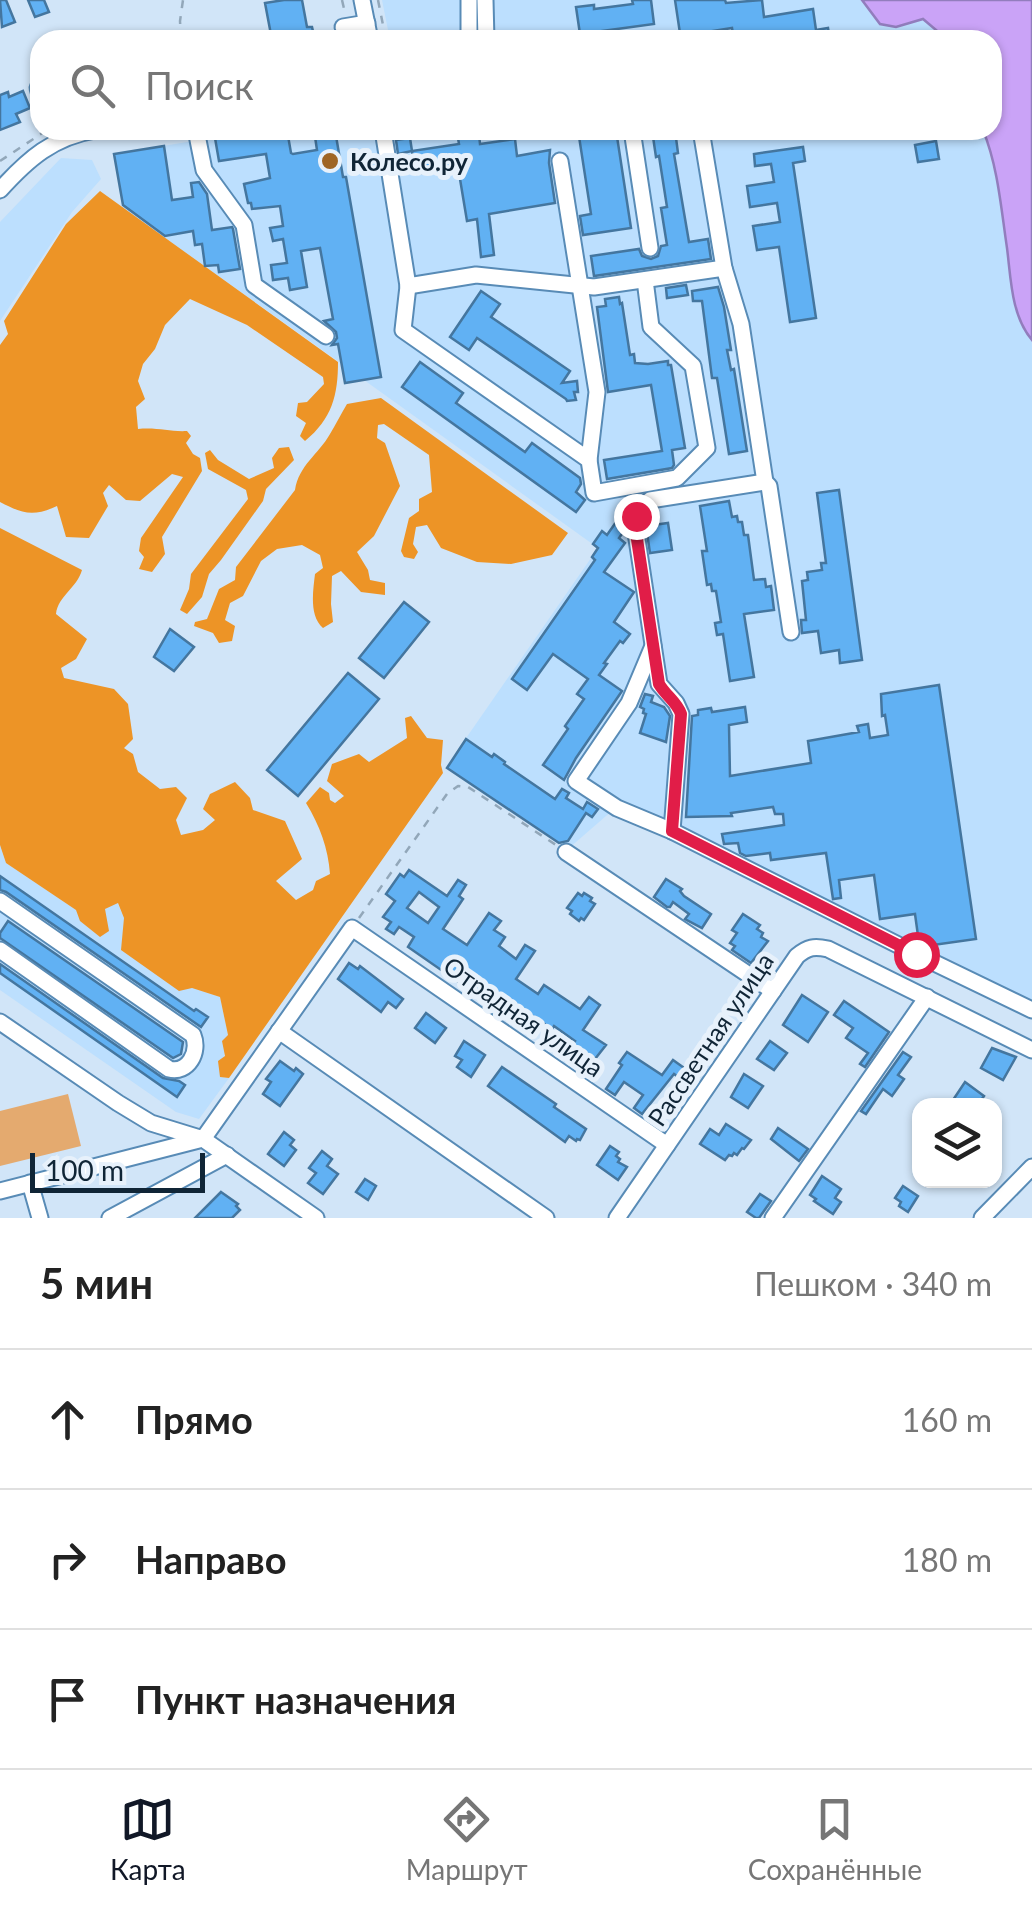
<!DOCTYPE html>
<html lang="ru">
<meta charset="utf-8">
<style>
:root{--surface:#fff;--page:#f2f2f2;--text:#222;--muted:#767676;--line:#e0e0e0;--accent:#111827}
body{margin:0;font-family:Lato,sans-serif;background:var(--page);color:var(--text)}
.controls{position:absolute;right:30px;bottom:30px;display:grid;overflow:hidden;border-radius:20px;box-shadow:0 2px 8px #0004}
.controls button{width:90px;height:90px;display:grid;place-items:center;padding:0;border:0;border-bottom:2px solid var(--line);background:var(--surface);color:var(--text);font:50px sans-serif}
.scale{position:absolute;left:30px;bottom:25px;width:175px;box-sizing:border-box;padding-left:10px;border:5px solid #102536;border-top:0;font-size:28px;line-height:35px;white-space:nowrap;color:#102536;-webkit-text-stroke:8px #e7f1fb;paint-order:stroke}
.stop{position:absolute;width:30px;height:30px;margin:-22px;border:8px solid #e11d48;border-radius:50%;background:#fff}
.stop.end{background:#e11d48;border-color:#fff;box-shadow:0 2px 10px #0008}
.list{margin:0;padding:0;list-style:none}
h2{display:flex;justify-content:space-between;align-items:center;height:130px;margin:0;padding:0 40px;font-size:42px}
h2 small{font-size:32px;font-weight:400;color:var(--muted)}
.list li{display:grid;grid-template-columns:65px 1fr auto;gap:30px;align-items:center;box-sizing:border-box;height:140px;padding:0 40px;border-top:2px solid var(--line)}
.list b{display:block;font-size:38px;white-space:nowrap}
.list em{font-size:32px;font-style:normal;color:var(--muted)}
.icon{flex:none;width:55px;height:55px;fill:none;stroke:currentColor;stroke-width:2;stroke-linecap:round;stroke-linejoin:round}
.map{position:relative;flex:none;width:1032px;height:1218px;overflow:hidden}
.search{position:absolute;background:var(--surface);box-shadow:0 2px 8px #0004;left:30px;right:30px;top:30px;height:110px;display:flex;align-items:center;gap:25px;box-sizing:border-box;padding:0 35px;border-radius:30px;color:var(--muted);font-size:38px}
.sheet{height:550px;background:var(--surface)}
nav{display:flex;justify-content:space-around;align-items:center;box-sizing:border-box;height:140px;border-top:2px solid var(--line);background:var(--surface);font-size:28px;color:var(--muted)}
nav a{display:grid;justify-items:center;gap:5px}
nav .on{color:var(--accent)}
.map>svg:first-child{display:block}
.built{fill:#bcdffe}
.green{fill:#e4aa6f}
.forest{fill:#ed9426}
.water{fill:#caa3f7;stroke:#927dbd;stroke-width:2.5}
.building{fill:#61b1f3;stroke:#44769f;stroke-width:2.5;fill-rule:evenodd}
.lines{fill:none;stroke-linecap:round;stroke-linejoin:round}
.minor-casing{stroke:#588bb6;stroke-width:19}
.path{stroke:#92a7b9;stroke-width:2.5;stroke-dasharray:8 8;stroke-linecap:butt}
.minor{stroke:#fff;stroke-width:15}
.route{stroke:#e11d48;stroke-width:12}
.poi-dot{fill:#9f6524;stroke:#e7f1fb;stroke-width:4}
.labels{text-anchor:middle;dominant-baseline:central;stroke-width:10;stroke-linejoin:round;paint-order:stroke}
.poi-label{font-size:25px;font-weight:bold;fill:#102536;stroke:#e7f1fb;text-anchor:start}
.street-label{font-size:25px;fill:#102536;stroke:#e7f1fb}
</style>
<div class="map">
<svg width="1032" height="1218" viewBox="0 0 1032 1218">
<rect width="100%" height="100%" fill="#d1e5f8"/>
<!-- built -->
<g class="built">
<path d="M382,0H862L880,24L896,27L923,19L942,35V40H390Z"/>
<path d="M260,130H983L998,186L1026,333L1032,340V1001L673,822L624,803L606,816L568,849L446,767L598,548L364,380L345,383L342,364L123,208L114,154Z"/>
<path d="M61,158L92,160L101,179L72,212L0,321V222Z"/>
<path d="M0,845L6,863L76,910L105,909L117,902L124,918L192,988L220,997L228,1035L220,1077L229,1078L199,1119L176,1112L0,990Z"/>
</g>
<!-- green -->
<path class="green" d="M68,1094L81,1146L0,1166V1111Z"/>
<!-- forest -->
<g class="forest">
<path d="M100,191L338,362C338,395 332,419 305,441L300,436L306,423L296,416L298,403L307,402L324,384L323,377L247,325L190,299L165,325L155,349L143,364L138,381L145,399L136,407L138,429C157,427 170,432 187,431L191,436L186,443L193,454L200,458L202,471L162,537L165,554L152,572L139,569L144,557L139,551L141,538L183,477L172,474L140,501L126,500L109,485L103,493L108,506L89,538L66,537L57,506C33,517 23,514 0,502V345L8,334L4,321L66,224Z"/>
<path d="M381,398L568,533L552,555L511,564L477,562L441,548L427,525L416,527L413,544L418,552L414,559L404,557L401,551L409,518L419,511V499L432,492L429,455L384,424L378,425L377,438L385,443L400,486L374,536L357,552L368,570L370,580L385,583V595L361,592L341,571L332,576L331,604L333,622L323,628C309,616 313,591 315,574L323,568L320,555L302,545L277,549L261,561L243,596L230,603L225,620L235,626L232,641L219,643L213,633L194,626L195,622L207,619L219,589L235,580L236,567L295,490C299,465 318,455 330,434C336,424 341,414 347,404Z"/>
<path d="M289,447L294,460L266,489L263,501L221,560L209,574L202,597L187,614L180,610L189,589L191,574L248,499L246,490L208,469L205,453L210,450L218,460L249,479L274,468L272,458L279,448Z"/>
<path d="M0,528L82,570C77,588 58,596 56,614L87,639L76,659L61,668L64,678L114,689L128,704L133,739L124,748L133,754L138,772L160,789L176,787L187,798L176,820L181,835L203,830L215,820L203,809L210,794L235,782L250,798L253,810L285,821L302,859L276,881L296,900L313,890L316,881L330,874C328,848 320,826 306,803L320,787L329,793L330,800L335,803L344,796L327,781L332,764L359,754L369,762L407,738L405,718L411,716L427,738L443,740L441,765L443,773L229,1078L220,1077L218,1061L225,1056L222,1041L228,1035L220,997L192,988L179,991L121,950L124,918L118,903L105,909L109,931L100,937L80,921L76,910L6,863L0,845Z"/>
</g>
<!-- water -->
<path class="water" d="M862,0H1032V340C1011,315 1011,279 1007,248C1001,208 998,167 983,130H992V40H942V35L923,19L896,27L880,24Z"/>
<!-- building -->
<g class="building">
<path d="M0,0H6L15,22L2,27Z"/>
<path d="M28,0H44L49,12L35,17Z"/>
<path d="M284,0H302L307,27H312L315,40H272L265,3Z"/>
<path d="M632,0H651L654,24L580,34L576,7L594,5V9L633,4Z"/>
<path d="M675,0H725L726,3L762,0L764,17L813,9L816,30L828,28L830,40H734L732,28L694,34L695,40H681Z"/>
<path d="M23,91L30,108L16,114L20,122L0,130V95L8,92L9,97Z"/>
<path d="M260,130H287L291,153L293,154L317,150L314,130H335L343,177H346L381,377L345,383L338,344L332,345L337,338L336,332L324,321L333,319L320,248L301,251L307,287L290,290L288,278L273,280L271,265L287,263L283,239L273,241L270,228L283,226L280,206L252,209L251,203H248L244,184L270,178L266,154L219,161L215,138Z"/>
<path d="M578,130H616L631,228L583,235L580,216L591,214Z"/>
<path d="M652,130H675L678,153L674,154L689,242L708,239L711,259L594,276L591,256L639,249L642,256L651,259L658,256L661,246L667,245L661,208L667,207L659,156L656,157Z"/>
<path d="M479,134L480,144L515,139L517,156L550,150L549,163L555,203L489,214L494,255L481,257L477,219L467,221L458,167L416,174L412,151L459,144L458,138Z"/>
<path d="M410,138L412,151L398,154L396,140Z"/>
<path d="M936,141L939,159L918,162L915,145Z"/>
<path d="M164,146L172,200L193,197L191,183L199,182L207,194L212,230L232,227L233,229L240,269L219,272L218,265L205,266L202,244L195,245L193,231L165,236L123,205L114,154Z"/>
<path d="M803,147L805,161L793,163L816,318L790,322L779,247L757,250L753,226L780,222L777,203L750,207L747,186L774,182L771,164L755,166L754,154Z"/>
<path d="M686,285L688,295L667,298L666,288Z"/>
<path d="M718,287L724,307L731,350H727L731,370L734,369L747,451L729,454L717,378H712L702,301H693L692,291Z"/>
<path d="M481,291L500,304L491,317L570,371L562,383L577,381L578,392H574L576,400L567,401L566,399L477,338L469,350L450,337Z"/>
<path d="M619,297L620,304L622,303L630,355L634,354L635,363L648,364L668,361V365H671L685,448L672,450L674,465L672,468L607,479L604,460L662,451L651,385L608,392L597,307L606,306L605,299Z"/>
<path d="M420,362L463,393L456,403L525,452L532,443L580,478L581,484L576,492L585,500L576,512L402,387Z"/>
<path d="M839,490L862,660L840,663L839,650L821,653L818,631L802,633L801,620H806L802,581L808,580L807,572L822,570L821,563H826L817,493Z"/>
<path d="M729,501L732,517L737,516L738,522H742L744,535H748L754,580L765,579L766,587L771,586L774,610L744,614L754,677L730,681L723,634L717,635L715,623L721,622L716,591H712L711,584L707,585L702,551H707L700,506Z"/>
<path d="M621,515L625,518L624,531L619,538L625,543L604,572L634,592L614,622L630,634L623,643L620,641L604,663L607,664L599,675L622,691L576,758L564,780L543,765L568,729L565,726L584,699L577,694L588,679L553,654L527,690L512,679L595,560L592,557L598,548L593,544L602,531L607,535Z"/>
<path d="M668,523L672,550L650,553L646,526Z"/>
<path d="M404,602L429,622L384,678L359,658Z"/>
<path d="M170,629L194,647L174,671L154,657Z"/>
<path d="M348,673L379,699L298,796L267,770Z"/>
<path d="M939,685L976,939L926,946L919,943L915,914L880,919L874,875L839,880L841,898L833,899L826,853L771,860L770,853L746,856L740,853L738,843L724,844L722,834L784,825L783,814H775L773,807L731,813L732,816L686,817L692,716L698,715V710L711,708L712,712L745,707L747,722L729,725L730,776L811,763L808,741L859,732L857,726L868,724L870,738L888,735L885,715L882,716L881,694Z"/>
<path d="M645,694L653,696L651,702L664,707L670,716L666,742L640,733L646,714L643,713L644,709L640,707Z"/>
<path d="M466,739L492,757L494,754L505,762L504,764L555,799L562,789L569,793L566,798L583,809L587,802L598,809L592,817L586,813L568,841L559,843L447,768Z"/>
<path d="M409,870L447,896L458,880L466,885L459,896L463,899L443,929L467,945L489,913L501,921L494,930L505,937L499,946L516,959L525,945L535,951L516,979L538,994L544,985L580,1009L589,997L600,1005L583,1030L606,1045L595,1059L588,1054L582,1062L567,1052L575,1041L554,1026L552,1029L519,1007L515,1013L509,1009L506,1015L408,947L414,937L399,927L394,934L386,929L391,922L383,917L395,901L386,894L400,874L404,877ZM419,892L439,907L428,923L407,908Z"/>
<path d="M0,876L194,1011L196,1009L208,1017L201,1027L6,892L0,890Z"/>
<path d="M666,879L682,889L680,891L684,896L711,914L702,928L685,919L689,914L673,902L670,907H667L654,897Z"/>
<path d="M578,893L582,896L584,893L592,898L590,901L595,904L584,920L581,918L579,921L570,914L572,911L567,908Z"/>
<path d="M743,914L760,925L757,929L763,933L761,937L768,941L751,963L732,950L735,946L730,943L737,933L732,930Z"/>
<path d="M8,921L183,1042L181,1054L173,1058L0,938V933Z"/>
<path d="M349,963L358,969L360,966L403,999L396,1008L388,1002L381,1012L338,979Z"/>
<path d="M0,964L163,1078L179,1081L185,1085L177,1097L0,973Z"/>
<path d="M802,995L828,1012L808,1042L783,1025Z"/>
<path d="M844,1001L889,1032L865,1067L860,1064L868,1053L846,1038L853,1028L834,1015Z"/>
<path d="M426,1013L446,1028L435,1043L415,1028Z"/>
<path d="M464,1041L485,1055L471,1077L457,1067L462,1060L455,1056Z"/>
<path d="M770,1041L787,1053L774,1070L757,1059Z"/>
<path d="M992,1048L1016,1057L1003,1080L981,1068Z"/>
<path d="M627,1052L662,1075L673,1060L694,1075L688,1084L674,1074L642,1114L634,1108L643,1095L624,1082L615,1095L606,1089L622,1065L619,1063Z"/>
<path d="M903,1052L911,1057L898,1075L904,1079L892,1096L883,1089L866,1114L861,1111Z"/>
<path d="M280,1061L294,1071L296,1068L303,1074L280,1106L263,1094L271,1082L266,1079Z"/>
<path d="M502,1067L556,1104L554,1107L586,1129L580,1140L577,1139L576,1141L569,1136L565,1142L488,1086Z"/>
<path d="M744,1074L763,1086L748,1108L731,1097Z"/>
<path d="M965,1082L984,1096L977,1106H949Z"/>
<path d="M726,1124L751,1140L744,1149L742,1148L737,1155L734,1153L732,1156L729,1155L725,1160L700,1144L710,1129L719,1135Z"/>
<path d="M778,1128L808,1149L799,1161L771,1139Z"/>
<path d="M284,1132L294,1140L290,1145L296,1150L284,1166L268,1154Z"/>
<path d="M610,1146L619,1152L616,1156L620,1159L618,1162L627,1167L618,1180L597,1165Z"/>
<path d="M322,1151L332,1159L327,1166L338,1174L323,1194L308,1183L316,1173L309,1168Z"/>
<path d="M822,1176L841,1189L835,1198L841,1202L833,1214L814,1201L816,1199L810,1195Z"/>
<path d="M365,1179L376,1186L368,1200L356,1192Z"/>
<path d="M903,1186L918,1196L908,1212L899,1206L901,1202L895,1198Z"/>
<path d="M221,1192L238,1204L236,1206L240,1210L232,1218H195Z"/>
<path d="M760,1194L771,1201L759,1218H756L747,1212Z"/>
</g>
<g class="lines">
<defs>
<g id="minor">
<path d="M362,0L370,40"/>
<path d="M469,0V40"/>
<path d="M485,0L486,40"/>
<path d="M343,27L367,23"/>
<path d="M38,88L40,95"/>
<path d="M196,130L204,170L244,225L254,285L326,336"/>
<path d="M383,130L408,286L476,275L594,287L724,268"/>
<path d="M632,130L650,248"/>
<path d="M560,161L597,392L589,460"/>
<path d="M0,190C28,159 53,137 95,130"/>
<path d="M408,286L403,330L589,460L594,493L677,478L707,448L693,366L651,327L645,280"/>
<path d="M765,482L769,486L791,632"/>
<path d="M653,646L629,703L576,781L617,808L672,831L916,954L1032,1010"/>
<path d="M672,831L681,714L676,703L659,684L635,526C636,513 640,508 650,500L765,482L741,324L724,268L701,130"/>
<path d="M566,852L773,991"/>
<path d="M0,901L193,1035C200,1052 188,1074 169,1069L0,950"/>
<path d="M0,1022L118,1103L151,1123L203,1139L316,1218"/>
<path d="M279,1031L546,1218"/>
<path d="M203,1139L352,928L667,1145"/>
<path d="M30,1183L40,1218"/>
<path d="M0,1191L199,1140"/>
<path d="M110,1218L227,1155"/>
<path d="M617,1218L797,956C808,947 814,946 828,949L1032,1050"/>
<path d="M773,1218L927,997"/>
<path d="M982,1218L1032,1167"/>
</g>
</defs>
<!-- minor casing -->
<use href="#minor" class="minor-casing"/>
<!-- path -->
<g class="path">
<path d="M342,0L345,13"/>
<path d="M378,0L386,40"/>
<path d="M181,40L180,21L183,0"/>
<path d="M0,161L47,130"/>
<path d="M359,918L447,794L458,786L468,787L556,845"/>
</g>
<!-- minor -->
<use href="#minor" class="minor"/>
</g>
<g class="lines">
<!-- route -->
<path class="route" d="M636,516L635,526L659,684C666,696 677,702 681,714L672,831L916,954"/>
</g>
<!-- markers -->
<circle class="poi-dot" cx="330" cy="161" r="10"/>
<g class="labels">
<!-- poi labels -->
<g class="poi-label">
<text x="350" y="161">Колесо.ру</text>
</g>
<!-- street labels -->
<g class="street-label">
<text transform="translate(524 1016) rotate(35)">Отрадная улица</text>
<text transform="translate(710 1039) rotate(-56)">Рассветная улица</text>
</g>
</g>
</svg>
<div class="controls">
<button><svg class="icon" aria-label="layers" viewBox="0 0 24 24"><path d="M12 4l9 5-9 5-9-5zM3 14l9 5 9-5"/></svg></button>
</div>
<div class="scale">100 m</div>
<div class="stop" style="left:916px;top:954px"></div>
<div class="stop end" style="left:636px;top:516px"></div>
<div class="search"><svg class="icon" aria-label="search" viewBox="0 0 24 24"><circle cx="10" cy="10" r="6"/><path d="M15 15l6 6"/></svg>Поиск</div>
</div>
<section class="sheet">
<h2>5 мин<small>Пешком · 340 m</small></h2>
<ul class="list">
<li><svg class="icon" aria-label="ahead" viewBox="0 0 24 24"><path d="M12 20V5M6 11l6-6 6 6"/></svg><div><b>Прямо</b></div><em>160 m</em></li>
<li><svg class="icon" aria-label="right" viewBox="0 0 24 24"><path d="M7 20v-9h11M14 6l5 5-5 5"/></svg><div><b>Направо</b></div><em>180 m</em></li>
<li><svg class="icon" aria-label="arrive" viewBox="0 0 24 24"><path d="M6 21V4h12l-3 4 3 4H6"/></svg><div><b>Пункт назначения</b></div></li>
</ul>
</section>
<nav>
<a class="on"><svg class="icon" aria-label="map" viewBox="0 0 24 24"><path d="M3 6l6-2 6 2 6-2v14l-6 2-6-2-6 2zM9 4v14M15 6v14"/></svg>Карта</a>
<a><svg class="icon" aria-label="directions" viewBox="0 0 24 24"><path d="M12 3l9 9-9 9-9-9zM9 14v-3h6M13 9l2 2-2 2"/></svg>Маршрут</a>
<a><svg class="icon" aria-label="saved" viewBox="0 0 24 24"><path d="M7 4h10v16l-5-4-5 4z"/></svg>Сохранённые</a>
</nav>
